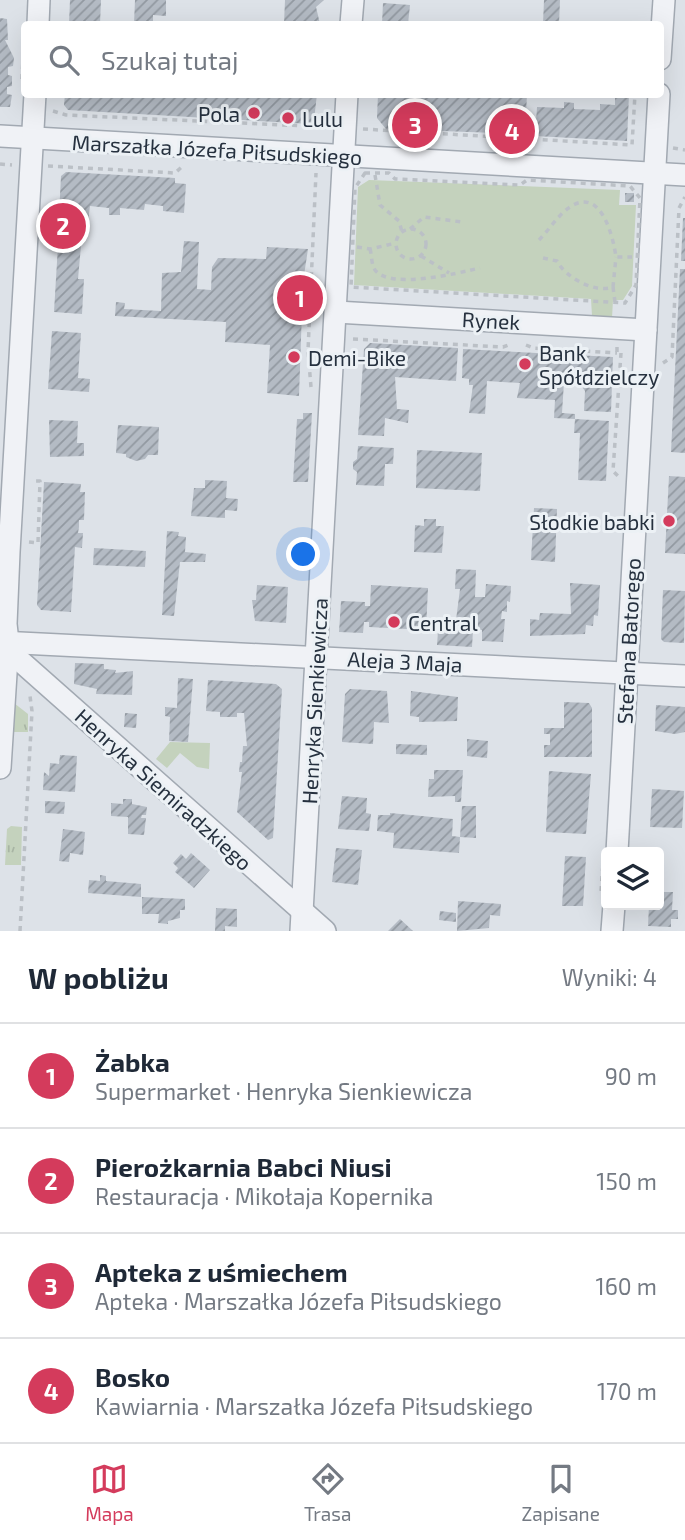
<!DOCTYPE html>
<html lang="pl">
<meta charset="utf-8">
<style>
:root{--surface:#fff;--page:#f6f6f7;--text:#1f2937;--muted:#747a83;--line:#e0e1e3;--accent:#d43b5c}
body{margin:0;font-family:"Exo 2",sans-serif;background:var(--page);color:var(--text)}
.controls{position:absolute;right:21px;bottom:21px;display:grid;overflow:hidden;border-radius:7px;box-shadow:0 7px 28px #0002}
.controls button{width:63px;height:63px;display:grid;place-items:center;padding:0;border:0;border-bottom:2px solid var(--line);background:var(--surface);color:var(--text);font:35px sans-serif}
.you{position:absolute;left:304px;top:555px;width:24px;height:24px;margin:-18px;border:5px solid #fff;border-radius:50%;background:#1a73e8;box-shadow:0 0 0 10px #1a73e833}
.badge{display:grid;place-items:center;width:46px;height:46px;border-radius:50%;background:var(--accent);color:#fff;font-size:23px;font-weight:700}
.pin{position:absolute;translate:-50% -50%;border:4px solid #fff;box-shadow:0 2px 7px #0006}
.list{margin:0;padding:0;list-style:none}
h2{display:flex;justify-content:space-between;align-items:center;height:91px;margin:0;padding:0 28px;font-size:30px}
h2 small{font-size:23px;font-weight:400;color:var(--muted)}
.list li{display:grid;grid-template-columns:46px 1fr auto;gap:21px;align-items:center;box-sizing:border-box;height:105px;padding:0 28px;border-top:2px solid var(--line)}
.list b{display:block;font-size:26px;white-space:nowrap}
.list p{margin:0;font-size:23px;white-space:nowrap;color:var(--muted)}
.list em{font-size:23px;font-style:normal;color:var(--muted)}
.icon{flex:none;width:38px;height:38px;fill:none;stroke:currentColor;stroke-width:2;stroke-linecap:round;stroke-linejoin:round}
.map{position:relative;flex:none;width:685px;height:931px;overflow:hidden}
.search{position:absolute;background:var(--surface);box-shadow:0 7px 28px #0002;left:21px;right:21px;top:21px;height:77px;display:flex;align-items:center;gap:18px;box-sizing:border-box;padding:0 24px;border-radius:7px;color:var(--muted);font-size:26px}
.sheet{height:511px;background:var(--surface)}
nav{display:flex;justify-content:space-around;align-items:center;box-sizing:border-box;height:98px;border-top:2px solid var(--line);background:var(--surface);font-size:19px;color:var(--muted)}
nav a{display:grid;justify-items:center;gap:4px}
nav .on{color:var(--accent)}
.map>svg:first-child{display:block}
.grass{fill:url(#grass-tufts)}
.green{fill:#c4d2bd}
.building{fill:url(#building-hatch)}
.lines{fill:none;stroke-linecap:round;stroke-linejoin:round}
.street-casing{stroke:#a2a9b2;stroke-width:24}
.path{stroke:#bbc0c6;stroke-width:3.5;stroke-dasharray:5 5;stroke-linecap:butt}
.street{stroke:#f0f2f6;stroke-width:21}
.poi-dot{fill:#d43b5c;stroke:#ecf1f5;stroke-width:2.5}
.labels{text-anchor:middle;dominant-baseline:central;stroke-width:6;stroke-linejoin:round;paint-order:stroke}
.poi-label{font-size:21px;fill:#26313f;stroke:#ecf1f5;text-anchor:start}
.street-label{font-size:21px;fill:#26313f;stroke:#ecf1f5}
</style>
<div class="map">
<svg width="685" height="931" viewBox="0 0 685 931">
<defs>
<pattern id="grass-tufts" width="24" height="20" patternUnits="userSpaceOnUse" patternTransform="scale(1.75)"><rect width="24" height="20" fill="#c4d2bd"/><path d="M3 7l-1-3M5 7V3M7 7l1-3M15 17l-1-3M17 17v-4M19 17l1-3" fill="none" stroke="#a8b5a4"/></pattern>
<pattern id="building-hatch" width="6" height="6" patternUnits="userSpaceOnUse" patternTransform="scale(1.75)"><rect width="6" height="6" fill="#b4bbc4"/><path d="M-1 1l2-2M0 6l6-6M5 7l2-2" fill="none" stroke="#9299a1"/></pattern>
</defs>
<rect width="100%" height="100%" fill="#dde2e8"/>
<!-- grass -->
<g class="grass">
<path d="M14,703L28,714V732H13Z"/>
<path d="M11,826L22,827L21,865H5L7,829Z"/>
</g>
<!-- green -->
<g class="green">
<path d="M369,180L620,190L619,205H636L632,286L623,300H613L612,318L592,316L591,299L354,285L358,187Z"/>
<path d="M170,742L210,743L209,769L197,767L180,753L167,768L156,759Z"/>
</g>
<!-- building -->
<g class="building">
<path d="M70,0H101L100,24H69Z"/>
<path d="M135,0H166V16L153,15V24H134Z"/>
<path d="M285,0H324L316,7L320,24H284Z"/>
<path d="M544,0H560L559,24H543Z"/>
<path d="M383,3L410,5L408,24H382Z"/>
<path d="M0,18L7,19L8,40H5L14,58L13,66L8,67V75L12,76V86L7,87V94L12,95L10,107H0Z"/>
<path d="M65,94H317L314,120L311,124L68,110L64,105Z"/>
<path d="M378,94H527L525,134L386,129L377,118Z"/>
<path d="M615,94H629L627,141L535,136L537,107L564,108V102L574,103V109L600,110V104L615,105Z"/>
<path d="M66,172L175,178V183L186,184L184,213L163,211V206L145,204L144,210L120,208V215H109V208L90,206L86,236L58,235L61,176Z"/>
<rect x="625" y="193" width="9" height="9"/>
<path d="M683,218H685V261H681Z"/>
<path d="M184,241L199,242L197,289L211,290L212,267L218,258L266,259L267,247L308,249L303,282L299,396L267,393L270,345L225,342L226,322L115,316L116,302L125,303L124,309L161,311L162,273L181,272Z"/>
<path d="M58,245L81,246L78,279H84L82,314L54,312Z"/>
<path d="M680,269H685V453L671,452Z"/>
<path d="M52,331L81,333L78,378L90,379L89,392L48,389Z"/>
<path d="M370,343L458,348L456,381L395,377L397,409L409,410L408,423L385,418L384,436L358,435L364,349Z"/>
<path d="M463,349L613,357L611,412L584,411L585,391L579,383L564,382L562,413L575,414V419L554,418L555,400L517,398L520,383L487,381L485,414L469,413L473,385H469V379L462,378Z"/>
<path d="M303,413H312L308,482H293L297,419H303Z"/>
<path d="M575,419L609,421L606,481L578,480L580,433H574Z"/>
<path d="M49,420L78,421L77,443H84V456L50,457Z"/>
<path d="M118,425L159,427L158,455H148L145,459L136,461L126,457V454L116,453Z"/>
<path d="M358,446L394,448L393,464H385L384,486L356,485L357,472L353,469V462L357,459Z"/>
<path d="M417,450L482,453L480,491L416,488Z"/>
<path d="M669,476L685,477V554L665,553Z"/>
<path d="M205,480L227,481L226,498L238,499L237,511L225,510V518L191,516L194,488H205Z"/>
<path d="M44,482L81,484L80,492H85L84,520H79V527L78,533H83L82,548L75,547L71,612L41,610L37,605Z"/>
<path d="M534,508L557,509L555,562L531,560Z"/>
<path d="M424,519H436V526H444L442,553L414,552L415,525L424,526Z"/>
<path d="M167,531L179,532L178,536L186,537L185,552L206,554L205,562H180L174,616L162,615Z"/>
<path d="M94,548L146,551L145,567L93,565Z"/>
<path d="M456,569L476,570L475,597H485L486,584L511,586L510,602L507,601V612L502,611L501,619H505L503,642L482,641V630H473L472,647L437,645L439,618L456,620L460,589H455Z"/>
<path d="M570,583L600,585L598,616L594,615L593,626L586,625L585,634L530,636V619L539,620L540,613L571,614Z"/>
<path d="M257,585L288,587L286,623L255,621L252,600H256Z"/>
<path d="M371,585L428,588L426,630L369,627V622H364L363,633L339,632L341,601L365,602V606H370Z"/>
<path d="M663,590L685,591L684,643L664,642L661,639Z"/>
<path d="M75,663L104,664V669L116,670L115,673L133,671L132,695L96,694L97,689L74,684Z"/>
<path d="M178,678L193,679L188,742L169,741L170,717L165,716V707L177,708Z"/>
<path d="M208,680L276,684L282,689L273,838L268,840L237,812L242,772H239L240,762H242L243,746H247L244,713H237V717H220V712L206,711Z"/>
<path d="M350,689L387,691L389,723L374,722L373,744L342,742L345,694Z"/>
<path d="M411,691L458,697L457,721L419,722V717L410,716Z"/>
<path d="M564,702L589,703L592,708V757H544V745H550V734H544V728H564Z"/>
<path d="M656,705L685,707V732L675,734L655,731Z"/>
<path d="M125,713L137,714L136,728L124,727Z"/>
<path d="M467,739L488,741L487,758L467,756Z"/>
<path d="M396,744L427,745V755L396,754Z"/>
<path d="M60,755L77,756L75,792L43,790L44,772L49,776L50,763L59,764Z"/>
<path d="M434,770H463L461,802H455V796L428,797L429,779H434Z"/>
<path d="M549,771L591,774L586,834L546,832Z"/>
<path d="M652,789L684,791L682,828L650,827Z"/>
<path d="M342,796L367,798L366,813L371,814L369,831L338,829Z"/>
<path d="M123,799H132V804L147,807L146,815H142L141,818H146L144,835L128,834V817L111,816V803L123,804Z"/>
<path d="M45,801L65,802L64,814L45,813Z"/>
<path d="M462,806H476V838L460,837Z"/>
<path d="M390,813L453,819L452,836L460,837L459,853L393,848L394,833L377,831L378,815H390Z"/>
<path d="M63,829L85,832L83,855L70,853L69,862L59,861Z"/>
<path d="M336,848L362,850L358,885L332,882Z"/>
<path d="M191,853L210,870L194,888L175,872L178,868L173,863L181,854L186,859Z"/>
<path d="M565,856L586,857L583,906H562Z"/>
<path d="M100,875L106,876V881L141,884V897L88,893L89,880L100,881Z"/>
<path d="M659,892H673L672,910H678V919H671V927L648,926L649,905H659Z"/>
<path d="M142,897L185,899V910H180V918L168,921V924L158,923L159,914H142Z"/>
<path d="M458,901L501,904L500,916L490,915L489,928L457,931Z"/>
<path d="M216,908L237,909V927L225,926V931H215Z"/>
<path d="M440,911L456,913V922L439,920Z"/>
<path d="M400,919L413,931H388Z"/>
</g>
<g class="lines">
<defs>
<g id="street">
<path d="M38,24L39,0"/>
<path d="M351,24L353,0"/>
<path d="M660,59L664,0"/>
<path d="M0,136L685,175"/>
<path d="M336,312L646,330"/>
<path d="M0,642L685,676"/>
<path d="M8,642L18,659L325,931"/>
<path d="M0,768L8,642L6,624L9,552L35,94"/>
<path d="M617,852L659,94"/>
<path d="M301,931L347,94"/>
<path d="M612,931L614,905"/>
</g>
</defs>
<!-- street casing -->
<use href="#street" class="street-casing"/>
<!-- path -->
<g class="path">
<path d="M22,79L24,38"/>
<path d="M53,111L66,115L328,127"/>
<path d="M363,129L632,145L635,94"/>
<path d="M673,148L685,150"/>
<path d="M0,164L12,165"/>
<path d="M48,166L175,173L184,165"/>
<path d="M365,173H389L395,179L520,185L527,180L630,186L640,198L636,285L625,303L351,287L355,188Z"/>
<path d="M375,175L380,205L399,221L402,232"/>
<circle cx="411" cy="244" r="15"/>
<path d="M410,229L424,217L462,222"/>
<path d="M539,240C549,230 558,215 570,207C601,186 613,236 616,257H632"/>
<path d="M357,247L370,249L396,243"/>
<path d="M370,249C372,255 371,264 375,270C390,290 458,273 480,268"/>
<path d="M421,256L449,273"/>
<path d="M543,258L557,261C565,277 595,294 613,287L616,257"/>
<path d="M613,287L615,302"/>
<path d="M353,339L503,347L511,344"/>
<path d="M526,345L533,348L617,353"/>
<path d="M617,347V353H621L613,471L619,477"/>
<path d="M663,363L672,357L679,208L685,197"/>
<path d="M311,387L308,351L316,173"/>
<path d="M29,542L38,543L40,481H32"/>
<path d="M601,891L603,864"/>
<path d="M20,931L32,711L30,696"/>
</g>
<!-- street -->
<use href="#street" class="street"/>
</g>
<!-- markers -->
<g class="poi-dot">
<circle cx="254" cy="113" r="7"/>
<circle cx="288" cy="118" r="7"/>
<circle cx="294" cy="357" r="7"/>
<circle cx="525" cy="364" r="7"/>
<circle cx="669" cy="521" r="7"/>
<circle cx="394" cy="622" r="7"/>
</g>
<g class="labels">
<!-- poi labels -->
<g class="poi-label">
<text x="240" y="113" text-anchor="end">Pola</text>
<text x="302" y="118">Lulu</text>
<text x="539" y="352">Bank<tspan x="539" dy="24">Spółdzielczy</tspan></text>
<text x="308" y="357">Demi-Bike</text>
<text x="655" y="521" text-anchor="end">Słodkie babki</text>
<text x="408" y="622">Central</text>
</g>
<!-- street labels -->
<g class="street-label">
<text transform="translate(217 149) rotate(3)">Marszałka Józefa Piłsudskiego</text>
<text transform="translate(491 320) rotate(3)">Rynek</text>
<text transform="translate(628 641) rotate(-87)">Stefana Batorego</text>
<text transform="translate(405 661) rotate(3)">Aleja 3 Maja</text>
<text transform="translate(314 701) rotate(-87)">Henryka Sienkiewicza</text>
<text transform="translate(164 789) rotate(42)">Henryka Siemiradzkiego</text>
</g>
</g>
</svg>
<div class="controls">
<button><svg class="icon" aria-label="layers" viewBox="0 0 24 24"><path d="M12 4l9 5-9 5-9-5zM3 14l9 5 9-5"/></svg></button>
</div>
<div class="you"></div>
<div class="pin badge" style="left:300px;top:298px">1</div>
<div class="pin badge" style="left:63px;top:226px">2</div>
<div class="pin badge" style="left:415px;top:125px">3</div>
<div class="pin badge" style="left:512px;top:131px">4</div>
<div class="search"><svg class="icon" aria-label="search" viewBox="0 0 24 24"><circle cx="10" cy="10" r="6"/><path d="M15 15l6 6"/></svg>Szukaj tutaj</div>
</div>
<section class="sheet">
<h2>W pobliżu<small>Wyniki: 4</small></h2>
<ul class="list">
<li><span class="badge">1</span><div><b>Żabka</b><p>Supermarket · Henryka Sienkiewicza</p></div><em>90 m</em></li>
<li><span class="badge">2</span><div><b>Pierożkarnia Babci Niusi</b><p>Restauracja · Mikołaja Kopernika</p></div><em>150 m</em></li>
<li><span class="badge">3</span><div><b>Apteka z uśmiechem</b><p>Apteka · Marszałka Józefa Piłsudskiego</p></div><em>160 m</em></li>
<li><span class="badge">4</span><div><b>Bosko</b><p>Kawiarnia · Marszałka Józefa Piłsudskiego</p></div><em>170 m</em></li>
</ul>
</section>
<nav>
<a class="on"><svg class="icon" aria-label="map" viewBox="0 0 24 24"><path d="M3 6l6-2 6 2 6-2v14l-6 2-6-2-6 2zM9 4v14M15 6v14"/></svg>Mapa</a>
<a><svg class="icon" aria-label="directions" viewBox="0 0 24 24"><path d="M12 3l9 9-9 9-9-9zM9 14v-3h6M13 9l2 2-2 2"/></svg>Trasa</a>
<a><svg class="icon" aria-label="saved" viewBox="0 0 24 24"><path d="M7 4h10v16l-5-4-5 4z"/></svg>Zapisane</a>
</nav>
